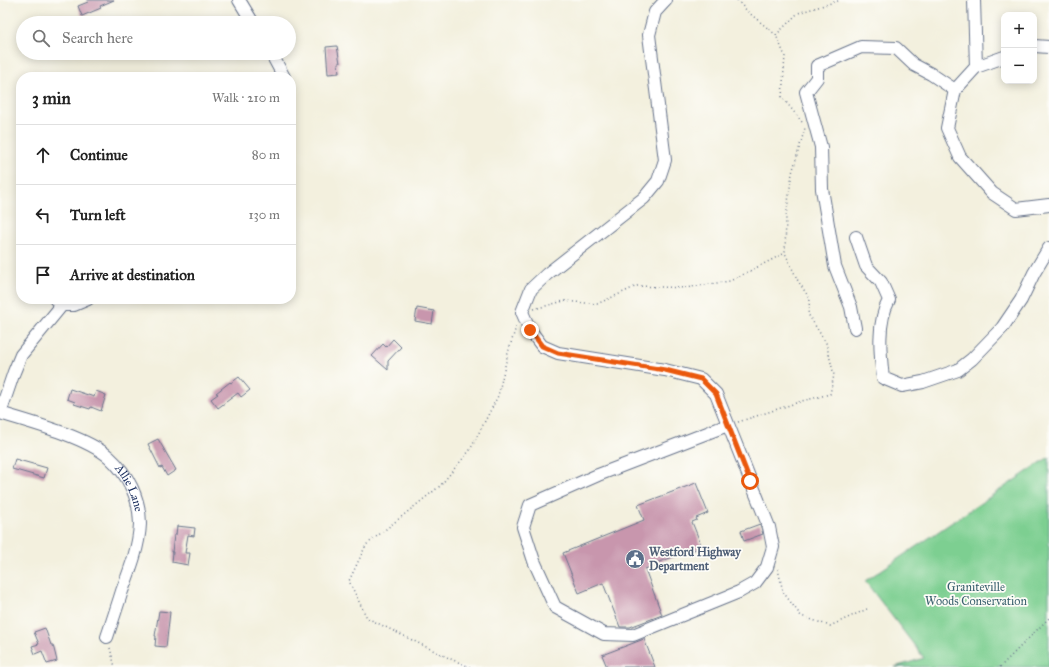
<!DOCTYPE html>
<meta charset="utf-8">
<style>
:root{--surface:#fff;--page:#f2f2f2;--text:#222;--muted:#767676;--line:#e0e0e0}
body{margin:0;font-family:"IM FELL Great Primer",serif;background:var(--page);color:var(--text)}
.controls{position:absolute;right:12px;top:12px;display:grid;overflow:hidden;border-radius:8px;box-shadow:0 2px 10px #0003}
.controls button{width:36px;height:36px;display:grid;place-items:center;padding:0;border:0;border-bottom:1px solid var(--line);background:var(--surface);color:var(--text);font:20px sans-serif}
.stop{position:absolute;width:12px;height:12px;margin:-9px;border:3px solid #ea580c;border-radius:50%;background:#fff}
.stop.end{background:#ea580c;border-color:#fff;box-shadow:0 1px 4px #0008}
.list{margin:0;padding:0;list-style:none}
h2{display:flex;justify-content:space-between;align-items:center;height:52px;margin:0;padding:0 16px;font-size:17px}
h2 small{font-size:13px;font-weight:400;color:var(--muted)}
.list li{display:grid;grid-template-columns:26px 1fr auto;gap:12px;align-items:center;box-sizing:border-box;height:60px;padding:0 16px;border-top:1px solid var(--line)}
.list b{display:block;font-size:15px;white-space:nowrap}
.list em{font-size:13px;font-style:normal;color:var(--muted)}
.icon{flex:none;width:22px;height:22px;fill:none;stroke:currentColor;stroke-width:2;stroke-linecap:round;stroke-linejoin:round}
.map{position:relative;flex:none;width:1049px;height:667px;overflow:hidden}
.search{position:absolute;background:var(--surface);box-shadow:0 2px 10px #0003;left:16px;top:16px;width:280px;height:44px;display:flex;align-items:center;gap:10px;box-sizing:border-box;padding:0 14px;border-radius:22px;color:var(--muted);font-size:15px}
.panel{position:absolute;background:var(--surface);box-shadow:0 2px 10px #0003;left:16px;top:72px;width:280px;height:232px;border-radius:16px}
.map>svg:first-child{display:block}
.green{fill:#7dcf91;stroke:#4c7f78}
.building{fill:#c896ad}
.lines{fill:none;stroke-linecap:round;stroke-linejoin:round}
.minor-casing{stroke:#67738b;stroke-width:14}
.path{stroke:#67738b;stroke-width:1.5;stroke-dasharray:1 3;stroke-linecap:butt}
.minor{stroke:#fff;stroke-width:12}
.route{stroke:#ea580c;stroke-width:5}
.labels{text-anchor:middle;dominant-baseline:central;stroke-width:3.5;stroke-linejoin:round;paint-order:stroke}
.street-label{font-size:12px;fill:#1b2f5e;stroke:#fdfcf7}
.service-label{font-size:12px;font-weight:bold;fill:#4e5e75;stroke:#fdfcf7;text-anchor:start}
.park-label{font-size:12px;fill:#385f6d;stroke:#fdfcf7}
</style>
<div class="map">
<svg width="1049" height="667" viewBox="0 0 1049 667">
<rect width="100%" height="100%" fill="#fdfcf7"/>
<filter id="ink" filterUnits="userSpaceOnUse"><feTurbulence type="fractalNoise" baseFrequency=".025" numOctaves="2"/><feDisplacementMap in="SourceGraphic" scale="8" xChannelSelector="R" yChannelSelector="G"/><feConvolveMatrix kernelMatrix="1 2 1 2 8 2 1 2 1" color-interpolation-filters="sRGB"/></filter>
<filter id="wash" filterUnits="userSpaceOnUse"><feTurbulence type="fractalNoise" baseFrequency=".012" numOctaves="4" result="noise"/><feDisplacementMap in="SourceGraphic" scale="16" xChannelSelector="R" yChannelSelector="G"/><feGaussianBlur stdDeviation="0.9" result="paint"/><feColorMatrix in="noise" values="0 0 0 0 0 0 0 0 0 0 0 0 0 0 0 0 0 1.4 0 .05"/><feComposite in="paint" operator="in"/></filter>
<g filter="url(#wash)">
<rect width="100%" height="100%" fill="#f3f0de"/>
<!-- green -->
<path class="green" d="M1049,457V667H895L924,658L865,581Z"/>
<g id="blocks">
<!-- building -->
<g class="building">
<path d="M87,0H114L100,6L101,8L82,16L78,6L88,2Z"/>
<path d="M337,46L340,63H338L339,73L328,74L326,47Z"/>
<path d="M417,308L434,311L432,324L415,321Z"/>
<path d="M393,339L401,347L388,361V370L372,356L383,344L386,347Z"/>
<path d="M239,377L250,390L241,397L238,393L218,408L211,399L218,394L216,393L230,382L231,383Z"/>
<path d="M70,389L94,397L96,391L106,395L101,411L91,407L90,409L74,404L75,402L67,399Z"/>
<path d="M158,439L176,470L167,476L162,467L160,468L148,444Z"/>
<path d="M15,459L47,468L44,478L12,469Z"/>
<path d="M696,483L708,513L696,518L697,520L692,522L702,547L653,564V566L645,569L662,615L630,627H620L603,583L579,593L563,553L644,520L638,505Z"/>
<path d="M760,524L763,534L744,541L741,531Z"/>
<path d="M177,526L195,528L194,536L188,535L185,553H190L188,565L172,562L173,552H172L174,535H176Z"/>
<path d="M159,611L170,612L166,647L155,646L156,636H155Z"/>
<path d="M45,628L51,645H53L57,661L47,664L42,651L35,654L32,646L39,644L34,632Z"/>
<path d="M644,639L655,667H607L602,655Z"/>
</g>
</g>
</g>
<g filter="url(#ink)">
<use href="#blocks" fill-opacity="0" stroke="#67738b" stroke-width="1"/>
<g class="lines">
<defs>
<g id="minor">
<path d="M239,0L253,23"/>
<path d="M666,0L655,12L649,35L665,160L658,181L644,198L547,274L531,289L522,312L530,330L542,346L558,353L665,370L701,379L716,394L769,527L773,547L767,567L755,583L739,592L633,635L604,634L555,607L534,561L523,527L530,505L598,475L728,425"/>
<path d="M974,0L976,67L955,90L947,128L960,157L992,193L1016,209L1049,205"/>
<path d="M1034,46L1049,47"/>
<path d="M271,53L284,77"/>
<path d="M976,67L1004,57"/>
<path d="M856,237L866,266L881,282L889,300C877,322 880,353 883,378L902,386L923,382L958,370L972,359L1002,328L1021,300L1034,273L1049,248"/>
<path d="M55,299L62,305H74L88,299"/>
<path d="M855,328L851,307L835,266L822,189L821,147L806,92L817,78V66L861,47L896,48L914,65L931,74L955,90"/>
<path id="s1" d="M0,413C30,422 86,437 109,457C128,474 140,499 140,524C139,547 130,570 122,591C117,607 112,622 107,637"/>
<path d="M0,413L14,372L21,355L62,305"/>
</g>
</defs>
<!-- minor casing -->
<use href="#minor" class="minor-casing"/>
<!-- path -->
<g class="path">
<path d="M737,0L748,12L776,35"/>
<path d="M802,122L782,97L785,56L776,35L798,13L841,0"/>
<path d="M534,309L564,301L597,304L637,286L685,288L730,281L785,253"/>
<path d="M738,422L802,401L830,394L834,375L826,343L808,314L810,299L798,281L785,253L786,217L792,173L805,128"/>
<path d="M778,569L783,592L801,616L830,626L867,609"/>
<path d="M110,648L115,667"/>
<path d="M470,667L453,660L367,618L349,581L366,545L440,486L470,450L498,396L508,353L516,327"/>
<path d="M1000,667L1049,618"/>
</g>
<!-- minor -->
<use href="#minor" class="minor"/>
</g>
</g>
<g class="lines" filter="url(#ink)">
<!-- route -->
<path class="route" d="M530,330L542,346L558,353L665,370L701,379L716,394L750,481"/>
</g>
<!-- icons -->
<defs>
<symbol id="civic-disc" viewBox="-11 -11 22 22"><circle r="9.5" fill="#5c6f8a" stroke="#fdfcf7"/><path d="M-.6-6.5H3V-4.5H.6V-3L4-1V1h2V6H-6V1h2V-1L-.6-3ZM-1.2 2.5V6h2.4V2.5Z" fill="#fff"/></symbol>
</defs>
<g fill-rule="evenodd">
<use href="#civic-disc" x="624" y="548" width="22" height="22"/>
</g>
<g class="labels">
<!-- street labels -->
<g class="street-label">
<text stroke="none"><textPath href="#s1" startOffset="156">Allie Lane</textPath></text>
</g>
<!-- service labels -->
<g class="service-label">
<text x="649" y="552">Westford Highway<tspan x="649" dy="14">Department</tspan></text>
</g>
<!-- park labels -->
<g class="park-label">
<text x="976" y="587">Graniteville<tspan x="976" dy="14">Woods Conservation</tspan></text>
</g>
</g>
</svg>
<div class="controls">
<button>+</button>
<button>−</button>
</div>
<div class="stop" style="left:750px;top:481px"></div>
<div class="stop end" style="left:530px;top:330px"></div>
<div class="search"><svg class="icon" aria-label="search" viewBox="0 0 24 24"><circle cx="10" cy="10" r="6"/><path d="M15 15l6 6"/></svg>Search here</div>
<section class="panel">
<h2>3 min<small>Walk · 210 m</small></h2>
<ul class="list">
<li><svg class="icon" aria-label="ahead" viewBox="0 0 24 24"><path d="M12 20V5M6 11l6-6 6 6"/></svg><div><b>Continue</b></div><em>80 m</em></li>
<li><svg class="icon" aria-label="left" viewBox="0 0 24 24"><path d="M17 20v-9H6M10 6l-5 5 5 5"/></svg><div><b>Turn left</b></div><em>130 m</em></li>
<li><svg class="icon" aria-label="arrive" viewBox="0 0 24 24"><path d="M6 21V4h12l-3 4 3 4H6"/></svg><div><b>Arrive at destination</b></div></li>
</ul>
</section>
</div>
